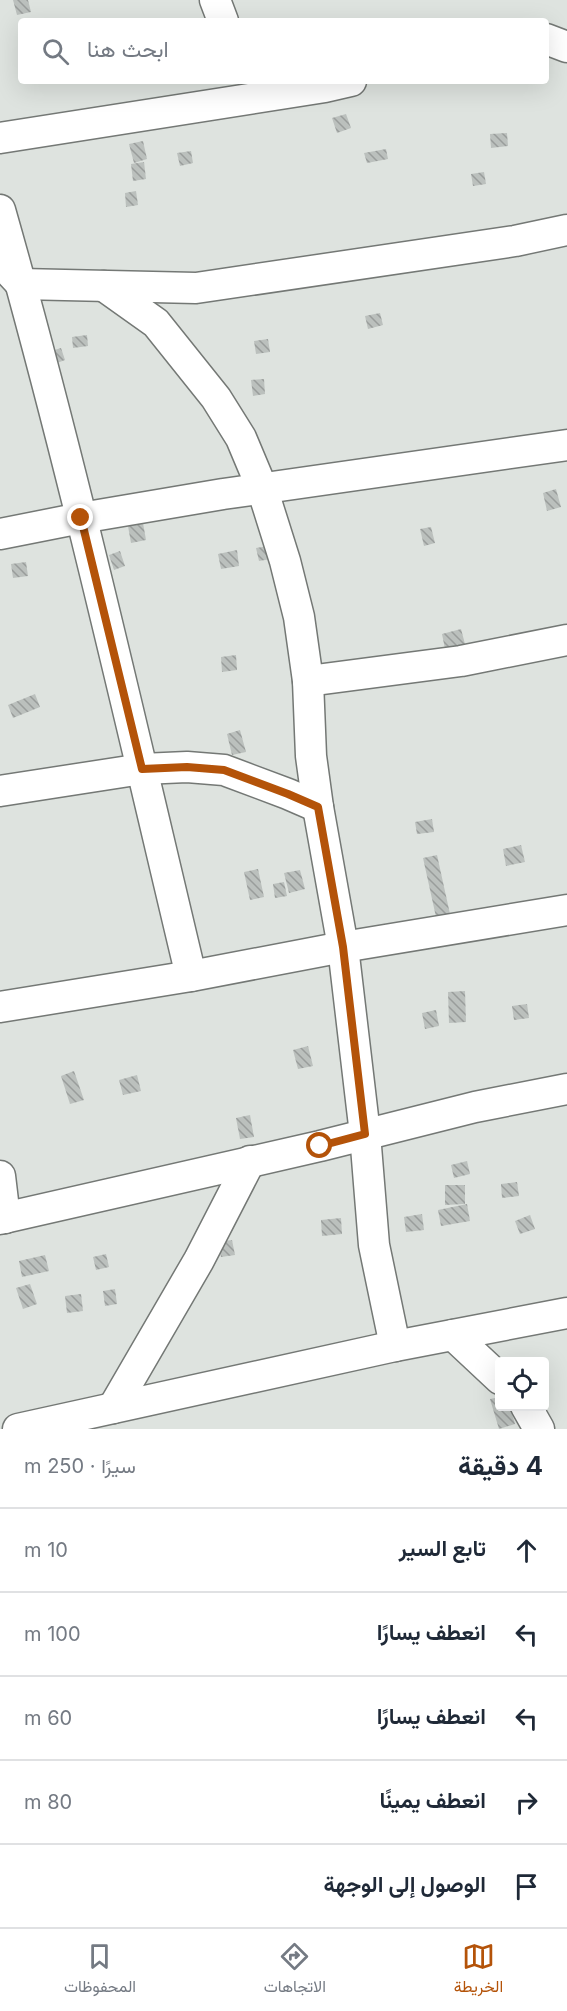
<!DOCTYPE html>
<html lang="ar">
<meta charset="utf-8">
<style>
:root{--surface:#fff;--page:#f2f2f3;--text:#1f2937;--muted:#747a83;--line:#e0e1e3;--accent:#b45309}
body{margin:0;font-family:Inter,Vazirmatn,sans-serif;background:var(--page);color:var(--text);direction:rtl}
.controls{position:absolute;right:18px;bottom:18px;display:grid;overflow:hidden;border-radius:6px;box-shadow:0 6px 24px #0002}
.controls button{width:54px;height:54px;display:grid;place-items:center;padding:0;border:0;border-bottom:2px solid var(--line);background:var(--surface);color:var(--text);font:30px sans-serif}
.stop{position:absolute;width:18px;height:18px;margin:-14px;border:4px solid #b45309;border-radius:50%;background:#fff}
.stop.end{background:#b45309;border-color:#fff;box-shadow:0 2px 6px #0008}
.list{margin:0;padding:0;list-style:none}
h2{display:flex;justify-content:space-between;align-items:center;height:78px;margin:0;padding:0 24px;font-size:26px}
h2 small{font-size:20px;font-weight:400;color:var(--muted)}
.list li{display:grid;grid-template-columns:39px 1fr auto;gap:18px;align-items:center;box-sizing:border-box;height:84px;padding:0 24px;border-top:2px solid var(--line)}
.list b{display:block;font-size:22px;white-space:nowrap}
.list em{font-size:20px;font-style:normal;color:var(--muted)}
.icon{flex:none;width:33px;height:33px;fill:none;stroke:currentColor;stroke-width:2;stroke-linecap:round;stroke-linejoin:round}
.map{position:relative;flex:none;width:567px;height:1429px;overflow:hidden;direction:ltr}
.search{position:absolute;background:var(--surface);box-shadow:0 6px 24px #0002;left:18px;right:18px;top:18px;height:66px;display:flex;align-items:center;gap:15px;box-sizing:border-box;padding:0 21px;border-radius:6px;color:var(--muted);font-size:22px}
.sheet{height:498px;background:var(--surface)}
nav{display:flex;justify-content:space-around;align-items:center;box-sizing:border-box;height:84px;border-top:2px solid var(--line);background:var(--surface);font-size:16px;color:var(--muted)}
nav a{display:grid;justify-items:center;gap:3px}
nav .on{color:var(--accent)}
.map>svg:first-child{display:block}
.building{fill:url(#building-back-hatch)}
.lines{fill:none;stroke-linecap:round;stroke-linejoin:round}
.minor-casing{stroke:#747875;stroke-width:33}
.minor{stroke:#fff;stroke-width:30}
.route{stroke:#b45309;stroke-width:8}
</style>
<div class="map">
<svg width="567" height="1429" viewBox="0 0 567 1429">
<defs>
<pattern id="building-back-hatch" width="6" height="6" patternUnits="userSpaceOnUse" patternTransform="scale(1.5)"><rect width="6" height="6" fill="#bbc0bd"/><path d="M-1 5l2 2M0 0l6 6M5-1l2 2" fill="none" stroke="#999d9b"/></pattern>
</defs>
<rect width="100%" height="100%" fill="#dee3df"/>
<!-- building -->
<g class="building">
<path d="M13,0H28L31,12L17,15Z"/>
<path d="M346,114L351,128L337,133L332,118Z"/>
<path d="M507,133L508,146L491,148L490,134Z"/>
<path d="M143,141L147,159L134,163L129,144Z"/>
<path d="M386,149L388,159L367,163L364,153Z"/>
<path d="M191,151L193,163L180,166L177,153Z"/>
<path d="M144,162L146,179L133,181L131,164Z"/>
<path d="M484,172L486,184L473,186L471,174Z"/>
<path d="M136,191L138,205L126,207L125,193Z"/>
<path d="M380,313L383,325L368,329L365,316Z"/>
<path d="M87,335L88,346L73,348L72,337Z"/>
<path d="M268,339L270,352L256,354L254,341Z"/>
<path d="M61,348L65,360L49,366L45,353Z"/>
<path d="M264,379L265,394L253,396L251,380Z"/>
<path d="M556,489L561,507L547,511L543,493Z"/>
<path d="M143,523L146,540L131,543L128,526Z"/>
<path d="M431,527L435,543L424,546L420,529Z"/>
<path d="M268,546L271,559L259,561L256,548Z"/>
<path d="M237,550L239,566L221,569L218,554Z"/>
<path d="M120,551L125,566L114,570L109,555Z"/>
<path d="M26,562L28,576L13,578L11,564Z"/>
<path d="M461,629L465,644L445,649L442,634Z"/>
<path d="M236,655L237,670L222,672L221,657Z"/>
<path d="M35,694L40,707L13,718L8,705Z"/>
<path d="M240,730L246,752L232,755L227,734Z"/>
<path d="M432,819L434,832L417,834L415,822Z"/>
<path d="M521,845L525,862L506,866L503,849Z"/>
<path d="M437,855L450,914L436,917L423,858Z"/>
<path d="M258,869L264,897L250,900L244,872Z"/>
<path d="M300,870L305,889L289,893L284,873Z"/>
<path d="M284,882L287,896L275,898L273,884Z"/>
<path d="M465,991L466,1022L449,1023L448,992Z"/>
<path d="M527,1004L529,1018L514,1020L512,1006Z"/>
<path d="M436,1010L439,1026L425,1029L422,1013Z"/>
<path d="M308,1046L313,1066L298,1069L293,1050Z"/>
<path d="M74,1071L84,1100L70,1104L61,1076Z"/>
<path d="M137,1075L141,1091L123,1095L119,1080Z"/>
<path d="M250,1115L254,1137L240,1139L236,1118Z"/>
<path d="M467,1161L470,1174L454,1178L451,1165Z"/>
<path d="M517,1182L519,1196L502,1198L501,1184Z"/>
<path d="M445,1185H465V1204L445,1205Z"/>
<path d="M467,1204L470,1221L441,1226L438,1210Z"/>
<path d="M422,1214L424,1230L406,1232L404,1217Z"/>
<path d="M530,1215L535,1229L520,1234L515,1221Z"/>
<path d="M341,1218L342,1234L322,1236L321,1220Z"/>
<path d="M232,1240L235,1255L221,1257L218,1242Z"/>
<path d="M106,1254L109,1267L96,1270L93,1257Z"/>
<path d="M45,1255L49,1271L22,1277L19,1261Z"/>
<path d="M30,1284L37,1304L23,1309L16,1288Z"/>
<path d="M115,1289L117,1304L105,1306L103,1291Z"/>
<path d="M81,1294L83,1311L67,1313L65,1296Z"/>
<path d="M500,1397V1406H510L515,1424L499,1429L490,1399Z"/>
</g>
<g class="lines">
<defs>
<g id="minor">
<path d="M215,0L223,21"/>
<path d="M546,39L567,47"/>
<path d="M0,138L325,87L351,81"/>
<path d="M0,210C72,463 130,720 191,976"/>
<path d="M8,270L21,284L196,288L515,241L567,230"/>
<path d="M104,286L156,323L216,398L241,438L262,488L285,561L299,617L308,681L311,756L318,807L343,947L365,1134L374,1245L395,1346"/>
<path d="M0,534L81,518L223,494L567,445"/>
<path d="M308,681L461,661L567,640"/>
<path d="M0,791L142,769L187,767L224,770L288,794L318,807"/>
<path d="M0,1007L191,976L343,947L567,910"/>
<path d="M0,1176L5,1218"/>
<path d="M0,1219L320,1146L475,1107L567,1089"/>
<path d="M453,1335L500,1379"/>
<path d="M526,1406L539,1429"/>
<path d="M113,1408L199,1260L250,1161"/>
<path d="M18,1429L395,1346L567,1313"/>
</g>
</defs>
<!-- minor casing -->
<use href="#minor" class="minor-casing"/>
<!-- minor -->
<use href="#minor" class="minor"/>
</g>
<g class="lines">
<!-- route -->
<path class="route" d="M81,518L142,769L187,767L224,770L288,794L318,807L343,947L365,1134L320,1146"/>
</g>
</svg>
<div class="controls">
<button><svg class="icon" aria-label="locate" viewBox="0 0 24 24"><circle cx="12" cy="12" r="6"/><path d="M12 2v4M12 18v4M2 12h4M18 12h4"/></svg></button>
</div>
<div class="stop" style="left:320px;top:1146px"></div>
<div class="stop end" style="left:81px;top:518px"></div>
<div class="search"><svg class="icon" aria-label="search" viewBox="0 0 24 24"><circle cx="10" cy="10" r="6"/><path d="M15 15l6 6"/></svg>ابحث هنا</div>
</div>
<section class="sheet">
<h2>4 دقيقة<small>سيرًا · 250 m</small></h2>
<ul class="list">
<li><svg class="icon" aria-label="ahead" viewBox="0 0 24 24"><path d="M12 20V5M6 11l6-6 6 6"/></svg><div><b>تابع السير</b></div><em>10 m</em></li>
<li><svg class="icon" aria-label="left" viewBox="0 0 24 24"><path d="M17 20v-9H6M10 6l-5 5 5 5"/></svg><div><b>انعطف يسارًا</b></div><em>100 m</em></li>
<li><svg class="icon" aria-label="left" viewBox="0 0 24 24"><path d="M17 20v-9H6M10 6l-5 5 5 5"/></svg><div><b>انعطف يسارًا</b></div><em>60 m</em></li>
<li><svg class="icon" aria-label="right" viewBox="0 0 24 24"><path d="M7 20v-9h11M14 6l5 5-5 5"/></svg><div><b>انعطف يمينًا</b></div><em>80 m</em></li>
<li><svg class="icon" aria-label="arrive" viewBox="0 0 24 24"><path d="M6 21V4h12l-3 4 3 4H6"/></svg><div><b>الوصول إلى الوجهة</b></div></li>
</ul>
</section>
<nav>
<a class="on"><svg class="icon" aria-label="map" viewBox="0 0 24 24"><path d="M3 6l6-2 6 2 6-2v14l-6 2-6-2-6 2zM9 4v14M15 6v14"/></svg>الخريطة</a>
<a><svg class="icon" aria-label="directions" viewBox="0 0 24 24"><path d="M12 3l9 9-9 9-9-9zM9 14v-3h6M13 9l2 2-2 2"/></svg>الاتجاهات</a>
<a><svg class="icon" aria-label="saved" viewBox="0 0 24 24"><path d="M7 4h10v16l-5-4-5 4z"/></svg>المحفوظات</a>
</nav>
